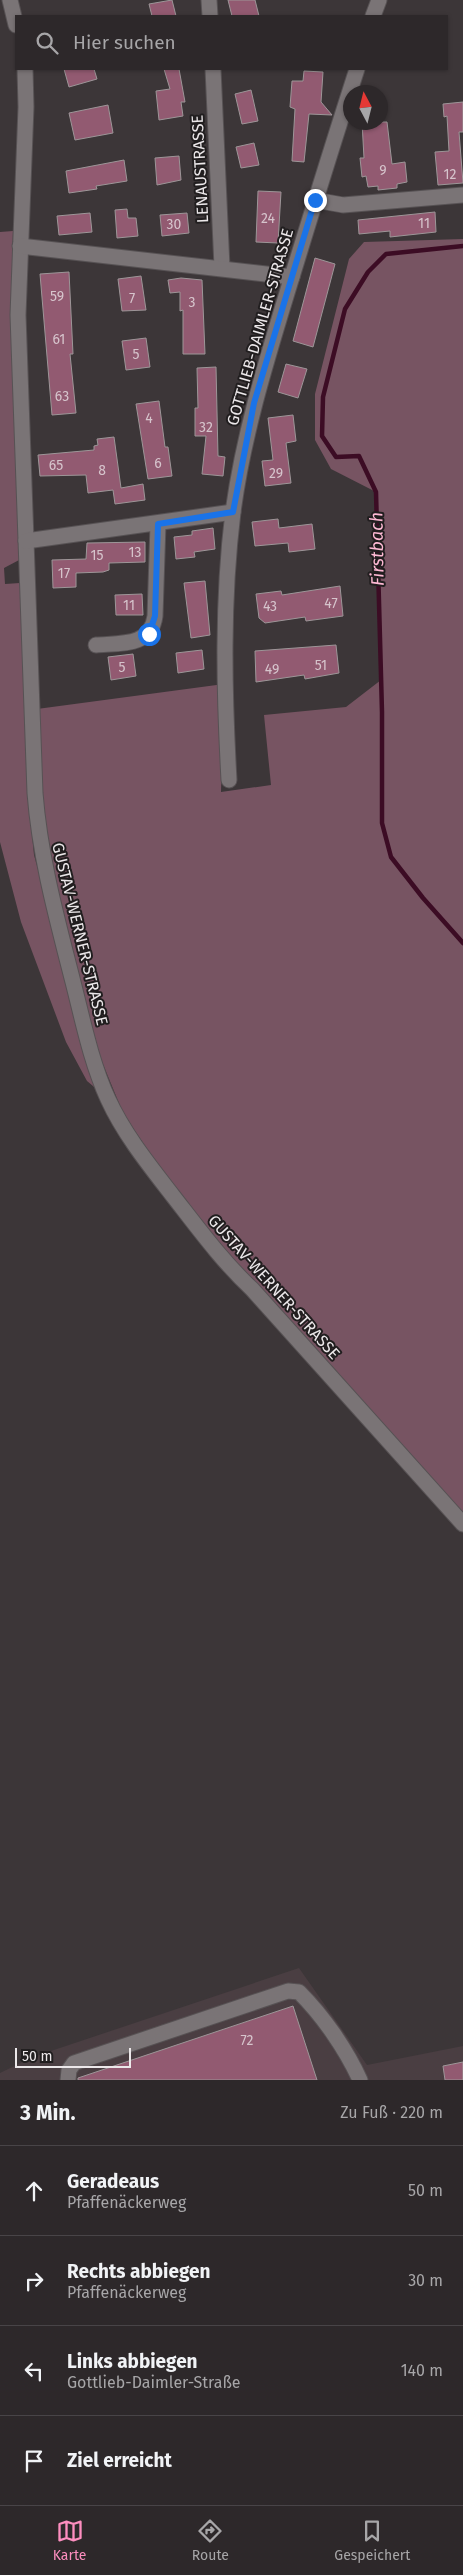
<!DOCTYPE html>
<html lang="de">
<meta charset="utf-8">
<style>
:root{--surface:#2d282a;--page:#353032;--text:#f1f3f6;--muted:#a7a6a8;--line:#484447;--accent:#fd8ebf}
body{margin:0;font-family:"Fira Sans",sans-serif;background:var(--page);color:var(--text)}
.compass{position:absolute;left:343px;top:85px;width:45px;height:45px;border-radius:50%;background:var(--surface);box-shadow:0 1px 4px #0004;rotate:353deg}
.scale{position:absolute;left:15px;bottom:12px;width:116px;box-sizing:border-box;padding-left:5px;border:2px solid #ece8ea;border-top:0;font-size:14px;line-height:18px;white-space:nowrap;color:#ece8ea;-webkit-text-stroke:4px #211e1f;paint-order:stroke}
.stop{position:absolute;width:15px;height:15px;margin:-11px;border:4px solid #1a73e8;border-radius:50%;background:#fff}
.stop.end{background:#1a73e8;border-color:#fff;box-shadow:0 1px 5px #0008}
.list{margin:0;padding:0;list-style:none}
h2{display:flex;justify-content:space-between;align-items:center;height:65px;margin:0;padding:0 20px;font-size:21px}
h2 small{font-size:16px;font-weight:400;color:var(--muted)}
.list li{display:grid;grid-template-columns:32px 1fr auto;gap:15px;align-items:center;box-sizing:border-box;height:90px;padding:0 20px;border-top:1px solid var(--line)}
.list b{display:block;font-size:19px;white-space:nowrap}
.list p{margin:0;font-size:16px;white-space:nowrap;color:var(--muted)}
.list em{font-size:16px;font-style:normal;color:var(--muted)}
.icon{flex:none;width:28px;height:28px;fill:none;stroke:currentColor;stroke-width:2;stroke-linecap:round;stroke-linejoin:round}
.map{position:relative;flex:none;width:463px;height:2080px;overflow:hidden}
.search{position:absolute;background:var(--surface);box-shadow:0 1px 4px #0004;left:15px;right:15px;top:15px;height:55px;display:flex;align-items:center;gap:12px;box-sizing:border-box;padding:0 18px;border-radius:0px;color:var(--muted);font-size:19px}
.sheet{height:425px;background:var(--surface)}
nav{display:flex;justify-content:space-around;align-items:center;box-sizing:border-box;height:70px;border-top:1px solid var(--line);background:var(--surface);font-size:14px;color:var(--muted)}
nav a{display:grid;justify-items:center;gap:2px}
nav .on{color:var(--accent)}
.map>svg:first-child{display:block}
.built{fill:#4a3e42}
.green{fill:#775462}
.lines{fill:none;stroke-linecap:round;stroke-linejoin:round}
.stream{stroke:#3c0c24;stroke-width:4.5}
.building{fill:#925a71;stroke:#9d9698}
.minor-casing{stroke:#575254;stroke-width:17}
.minor{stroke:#7a7476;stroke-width:15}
.route{stroke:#1a73e8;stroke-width:6}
.labels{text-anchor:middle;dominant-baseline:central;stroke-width:4;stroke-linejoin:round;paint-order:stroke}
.number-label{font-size:14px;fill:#d6c4cc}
.street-label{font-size:16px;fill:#ece8ea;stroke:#211e1f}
.water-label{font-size:18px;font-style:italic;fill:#feb9d4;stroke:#211e1f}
</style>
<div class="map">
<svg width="463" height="2080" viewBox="0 0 463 2080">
<rect width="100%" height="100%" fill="#3c3638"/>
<!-- built -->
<path class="built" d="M299,1968L367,2065L463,2046V2080H0V2073L33,2057Z"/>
<!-- green -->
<g class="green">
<path d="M13,231L11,316L21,559L4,568L5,584L20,583L28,793L34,855L99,1091L87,1081L66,1042L21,922L0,842V232Z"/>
<path d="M463,239V1517L240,1270L157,1164L123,1113L98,1052L43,831L37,709L224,684L221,792L271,785L264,715L346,707L381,680L376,492L331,469L315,440V394L349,259L364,242Z"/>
</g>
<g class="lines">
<!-- stream -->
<path class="stream" d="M463,246L386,254L368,272L345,309L323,397L322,436L336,457L359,456L376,492L382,712V823L391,857L423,898L463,943"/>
</g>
<!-- building -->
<g class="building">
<path d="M172,0L176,16H152L149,4Z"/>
<path d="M228,0H255L259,16H232Z"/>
<path d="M64,69H94L97,79L69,87Z"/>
<path d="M164,69H179L185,102H181L183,116L159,120L156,91L170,89Z"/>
<path d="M304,71L323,72L321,102L332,115L309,114L304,162L292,161L295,109L290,107L292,81H303Z"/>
<path d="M251,90L258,121L242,124L235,94Z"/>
<path d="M463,102V132H459L463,183L438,185L435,152L449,151L447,116L444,117L443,104Z"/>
<path d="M108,105L113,133L75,140L69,113Z"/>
<path d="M362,122H387L392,164L405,162L407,182L397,184V188L378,190V186L368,187L366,176L362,177L360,158H364Z"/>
<path d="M254,143L259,165L241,168L236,147Z"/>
<path d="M179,156L181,180L157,185L155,158Z"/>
<path d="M124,160L127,181L96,186L97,189L69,193L66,171Z"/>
<path d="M258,191L281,192L278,243L256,242Z"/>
<path d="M127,209L128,218H136L138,236L117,238L115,210Z"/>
<path d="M435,212L436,232L390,237V231L359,234L358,220Z"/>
<path d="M90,213L92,232L59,235L57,216Z"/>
<path d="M187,213L189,233L162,236L160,215Z"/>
<path d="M315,258L335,264L313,347L293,341Z"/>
<path d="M69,272L73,354H70L76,413L52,415L40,274Z"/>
<path d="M141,276L146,310L122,311L118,279Z"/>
<path d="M181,278L202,280L205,354H183V310L180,311V292L170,293L168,280Z"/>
<path d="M146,338L150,367L126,370L122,341Z"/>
<path d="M286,364L307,369L298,398L278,392Z"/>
<path d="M216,367L218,456L225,457L223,476L202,474L206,436H195V408H198L197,368Z"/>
<path d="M159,401L165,447H168L172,476L148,479L136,404Z"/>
<path d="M293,415L296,441L286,443L291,483L265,486L262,461L273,460L268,418Z"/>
<path d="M114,437L121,488L143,484L145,500L115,504L113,490L88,493L86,475L40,476L38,455L94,450V446L98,445L97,439Z"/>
<path d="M278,519L279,528L312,524L315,549L289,552L288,543L255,546L252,522Z"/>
<path d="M213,528L215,549L194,552L195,557L176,559L174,537L192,535V531Z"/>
<path d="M145,542V562L109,563V570L103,572L76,573V587L53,588L52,560L86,559L87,543Z"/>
<path d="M205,581L210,635L191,638L184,583Z"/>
<path d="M340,586L343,616L306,621L305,617L265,623L259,618L256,594L281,591L282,595Z"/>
<path d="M142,594L143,615H116L115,595Z"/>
<path d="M336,645L339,673L305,679L304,675L256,682L255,651Z"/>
<path d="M202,650L204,669L178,673L176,653Z"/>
<path d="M133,654L136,676L111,680L108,657Z"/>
<path d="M293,2006L317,2080H78V2078Z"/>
<path d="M463,2062V2080H445L443,2066Z"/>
</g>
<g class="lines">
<defs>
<g id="minor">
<path d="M10,0L16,25"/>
<path d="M209,0L210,16"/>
<path d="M373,16L379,0"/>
<path d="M25,69L26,107L18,315L35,793C40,858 57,919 73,982C83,1021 91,1062 108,1099C124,1134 149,1165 173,1196C198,1228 222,1261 252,1289L463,1524"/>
<path d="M213,69L222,267"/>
<path d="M315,200L343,205L463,195"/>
<path d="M20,246L292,277"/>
<path d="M26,541L233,512"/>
<path d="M96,645C120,643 151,647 155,616L158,524"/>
<path d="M229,780C224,691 222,601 233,512C243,437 265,365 287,293C310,218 333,143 357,69"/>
<path d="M68,2080L69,2070L74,2063L288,1991L299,1992C323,2016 346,2049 360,2080"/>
</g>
</defs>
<!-- minor casing -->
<use href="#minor" class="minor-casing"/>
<!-- minor -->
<use href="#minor" class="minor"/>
</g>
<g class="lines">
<!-- route -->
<path class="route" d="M149,634L155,616L158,524L233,512L254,403L315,200"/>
</g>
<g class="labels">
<!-- number labels -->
<g class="number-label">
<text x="383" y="170">9</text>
<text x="450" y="174">12</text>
<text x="268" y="218">24</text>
<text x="424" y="223">11</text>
<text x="174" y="224">30</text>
<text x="57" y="296">59</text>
<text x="132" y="298">7</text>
<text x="192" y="302">3</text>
<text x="59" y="339">61</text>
<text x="136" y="354">5</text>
<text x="62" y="396">63</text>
<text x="149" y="418">4</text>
<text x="206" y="427">32</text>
<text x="158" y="463">6</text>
<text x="56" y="465">65</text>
<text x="102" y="470">8</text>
<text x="276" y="473">29</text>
<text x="135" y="552">13</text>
<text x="97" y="555">15</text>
<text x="64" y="573">17</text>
<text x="331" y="603">47</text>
<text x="129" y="605">11</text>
<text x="270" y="606">43</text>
<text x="321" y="665">51</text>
<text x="122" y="667">5</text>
<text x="272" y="669">49</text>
<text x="247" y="2040">72</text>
</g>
<!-- street labels -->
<g class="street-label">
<text transform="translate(200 169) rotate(-93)">LENAUSTRASSE</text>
<text transform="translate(260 327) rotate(-74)">GOTTLIEB-DAIMLER-STRASSE</text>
<text transform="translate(80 934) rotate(76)">GUSTAV-WERNER-STRASSE</text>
<text transform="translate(274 1287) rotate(48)">GUSTAV-WERNER-STRASSE</text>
</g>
<!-- water labels -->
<g class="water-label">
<text transform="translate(377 549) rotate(-91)">Firstbach</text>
</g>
</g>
</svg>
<svg class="compass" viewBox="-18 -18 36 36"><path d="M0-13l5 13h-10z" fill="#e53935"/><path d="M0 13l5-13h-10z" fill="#a7a6a8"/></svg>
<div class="scale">50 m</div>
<div class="stop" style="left:149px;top:634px"></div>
<div class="stop end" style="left:315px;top:200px"></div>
<div class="search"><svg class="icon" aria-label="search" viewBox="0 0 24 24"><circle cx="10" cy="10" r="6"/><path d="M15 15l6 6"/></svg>Hier suchen</div>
</div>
<section class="sheet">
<h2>3 Min.<small>Zu Fuß · 220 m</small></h2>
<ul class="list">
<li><svg class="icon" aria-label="ahead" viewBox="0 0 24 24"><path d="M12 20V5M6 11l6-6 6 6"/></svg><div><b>Geradeaus</b><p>Pfaffenäckerweg</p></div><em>50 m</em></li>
<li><svg class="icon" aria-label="right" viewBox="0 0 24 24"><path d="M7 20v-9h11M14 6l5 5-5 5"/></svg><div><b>Rechts abbiegen</b><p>Pfaffenäckerweg</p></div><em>30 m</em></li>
<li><svg class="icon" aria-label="left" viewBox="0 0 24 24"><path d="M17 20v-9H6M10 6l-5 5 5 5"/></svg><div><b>Links abbiegen</b><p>Gottlieb-Daimler-Straße</p></div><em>140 m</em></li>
<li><svg class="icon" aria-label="arrive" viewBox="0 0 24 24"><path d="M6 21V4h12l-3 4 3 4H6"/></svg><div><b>Ziel erreicht</b></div></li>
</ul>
</section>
<nav>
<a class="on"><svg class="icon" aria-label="map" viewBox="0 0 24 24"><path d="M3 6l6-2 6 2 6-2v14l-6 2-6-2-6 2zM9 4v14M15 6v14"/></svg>Karte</a>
<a><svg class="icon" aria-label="directions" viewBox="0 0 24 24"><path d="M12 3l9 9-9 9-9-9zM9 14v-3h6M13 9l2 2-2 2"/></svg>Route</a>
<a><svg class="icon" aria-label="saved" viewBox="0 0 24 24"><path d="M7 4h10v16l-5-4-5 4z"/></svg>Gespeichert</a>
</nav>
